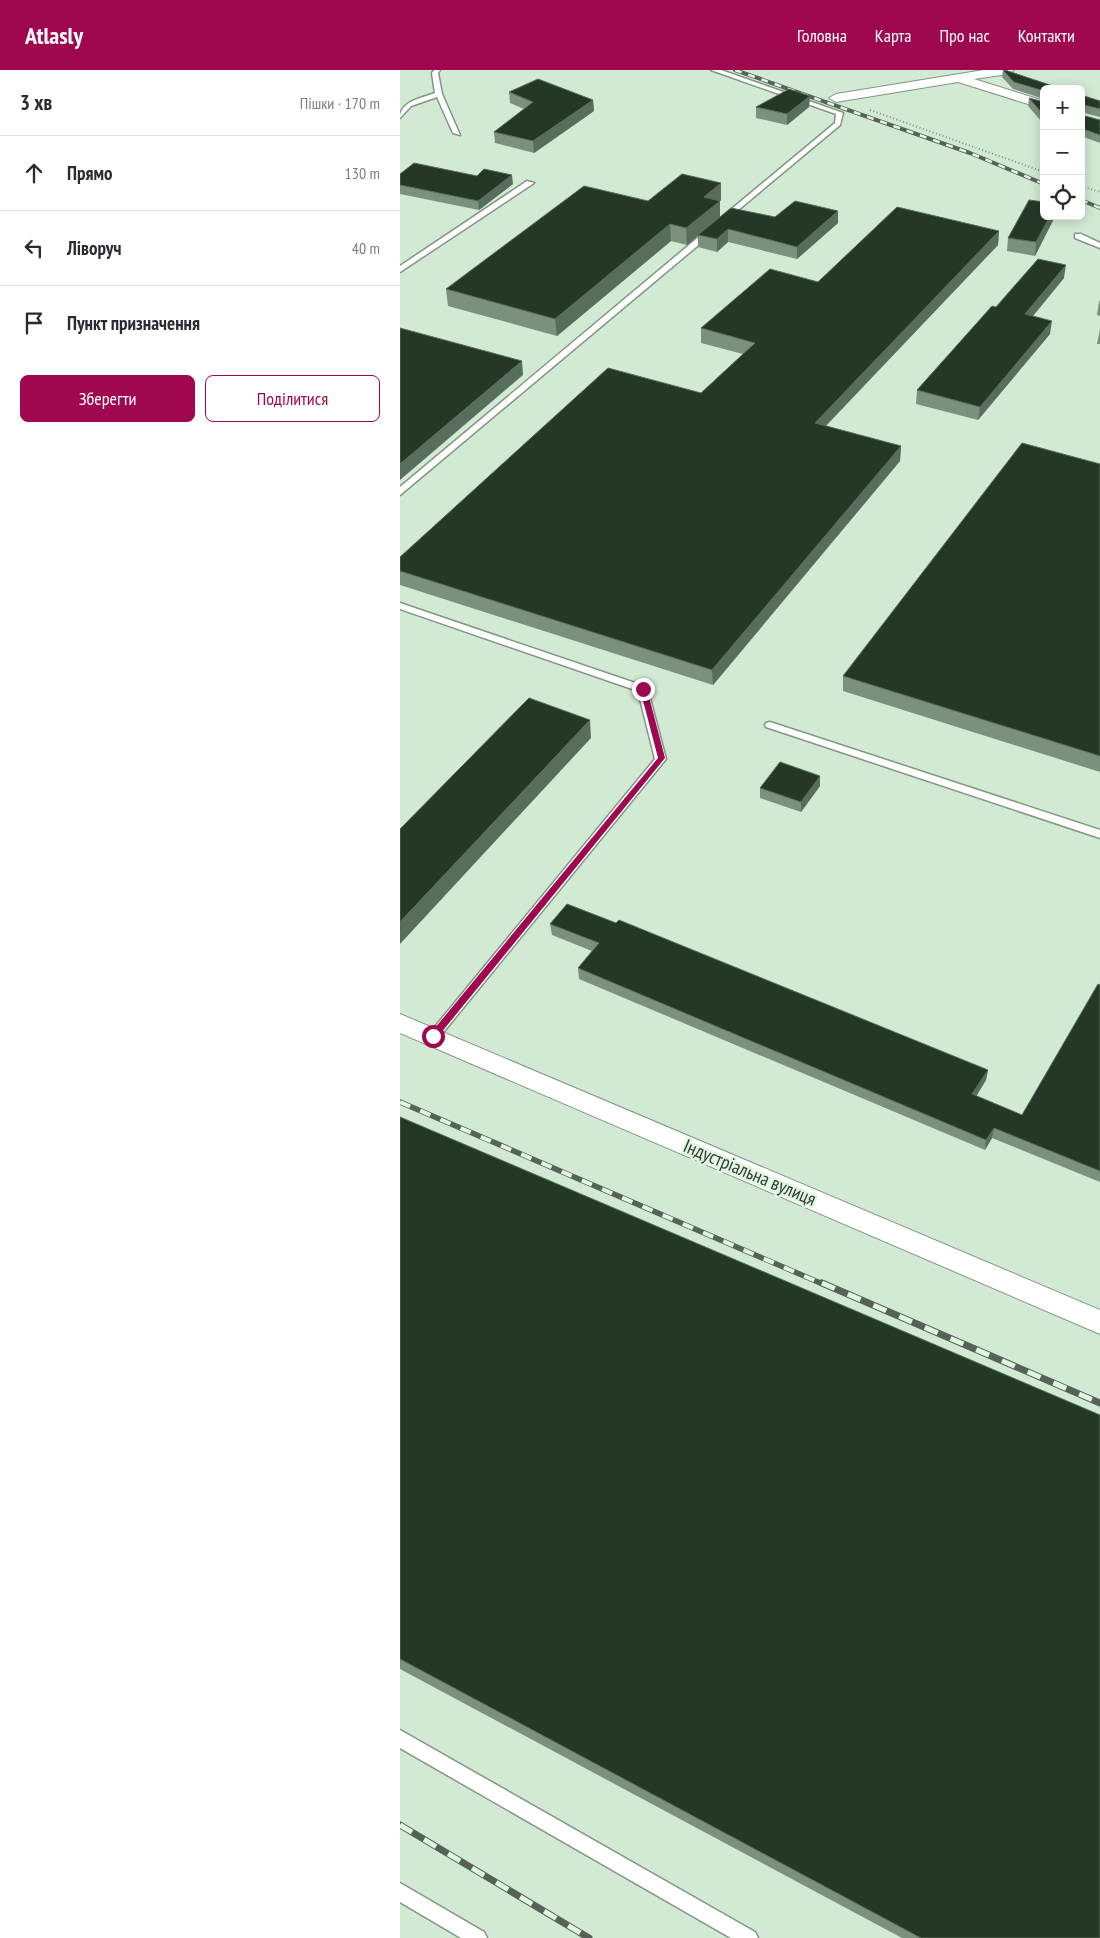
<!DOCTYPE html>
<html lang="uk">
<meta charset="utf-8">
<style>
:root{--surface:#fff;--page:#f2f2f3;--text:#2b2b33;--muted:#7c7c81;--line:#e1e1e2;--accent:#9f084f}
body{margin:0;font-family:"PT Sans Narrow",sans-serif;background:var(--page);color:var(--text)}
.controls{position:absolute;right:15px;top:15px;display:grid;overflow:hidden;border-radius:8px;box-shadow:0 2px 12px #0003}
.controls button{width:45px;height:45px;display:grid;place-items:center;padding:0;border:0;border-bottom:1px solid var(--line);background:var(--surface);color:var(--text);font:25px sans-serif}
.stop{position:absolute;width:15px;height:15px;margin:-11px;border:4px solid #9f084f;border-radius:50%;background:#fff}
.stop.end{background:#9f084f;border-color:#fff;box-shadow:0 1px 5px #0008}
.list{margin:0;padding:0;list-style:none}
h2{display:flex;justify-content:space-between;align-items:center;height:65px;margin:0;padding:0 20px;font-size:21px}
h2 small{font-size:16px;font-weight:400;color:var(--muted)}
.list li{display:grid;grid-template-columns:32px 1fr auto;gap:15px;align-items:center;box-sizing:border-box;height:75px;padding:0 20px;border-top:1px solid var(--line)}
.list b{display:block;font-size:19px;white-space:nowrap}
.list em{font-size:16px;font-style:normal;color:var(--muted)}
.actions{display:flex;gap:10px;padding:15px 20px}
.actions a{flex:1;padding:11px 0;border:1px solid var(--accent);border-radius:8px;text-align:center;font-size:18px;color:var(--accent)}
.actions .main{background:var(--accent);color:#fff}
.icon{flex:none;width:28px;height:28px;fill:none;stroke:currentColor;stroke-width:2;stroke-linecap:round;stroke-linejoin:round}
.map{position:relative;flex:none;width:700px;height:1868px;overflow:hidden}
header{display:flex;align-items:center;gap:30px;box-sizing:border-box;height:70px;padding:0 25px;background:var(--accent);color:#fff}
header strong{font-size:24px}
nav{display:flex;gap:28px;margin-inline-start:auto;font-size:18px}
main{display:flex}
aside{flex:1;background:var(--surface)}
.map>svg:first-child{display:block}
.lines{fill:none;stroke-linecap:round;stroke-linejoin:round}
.lane-casing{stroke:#819683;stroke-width:3}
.street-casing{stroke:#819683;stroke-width:2}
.path{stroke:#819182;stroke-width:2;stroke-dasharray:1 2.5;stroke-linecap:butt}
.lane{fill:#fff;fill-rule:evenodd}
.street{fill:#fff;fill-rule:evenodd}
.rail-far2-casing{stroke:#566257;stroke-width:4}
.rail-far1-casing{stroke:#566257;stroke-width:5.5}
.rail-casing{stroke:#566257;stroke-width:7}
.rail-far2{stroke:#dff6e1;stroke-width:2.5;stroke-dasharray:7;stroke-linecap:butt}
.rail-far1{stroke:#dff6e1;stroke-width:4;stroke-dasharray:11;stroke-linecap:butt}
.rail{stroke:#dff6e1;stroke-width:5;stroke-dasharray:14;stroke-linecap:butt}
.wall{fill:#7c907e}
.shaded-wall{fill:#596d5c}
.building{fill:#253828;stroke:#596d5c}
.route{fill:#9f084f}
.labels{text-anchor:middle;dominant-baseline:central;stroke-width:5;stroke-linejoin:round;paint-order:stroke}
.street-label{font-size:19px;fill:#333c34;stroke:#dff6e1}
</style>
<header>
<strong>Atlasly</strong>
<nav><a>Головна</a><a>Карта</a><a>Про нас</a><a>Контакти</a></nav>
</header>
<main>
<aside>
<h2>3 хв<small>Пішки · 170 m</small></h2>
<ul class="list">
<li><svg class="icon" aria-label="ahead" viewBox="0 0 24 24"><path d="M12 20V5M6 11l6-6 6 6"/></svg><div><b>Прямо</b></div><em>130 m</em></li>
<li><svg class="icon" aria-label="left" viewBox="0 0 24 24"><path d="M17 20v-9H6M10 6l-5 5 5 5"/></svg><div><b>Ліворуч</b></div><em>40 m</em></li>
<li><svg class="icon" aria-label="arrive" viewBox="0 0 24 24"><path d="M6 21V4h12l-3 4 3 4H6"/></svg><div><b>Пункт призначення</b></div></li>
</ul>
<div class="actions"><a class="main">Зберегти</a><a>Поділитися</a></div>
</aside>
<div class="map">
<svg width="700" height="1868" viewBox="0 0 700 1868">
<rect width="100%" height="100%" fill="#d2e9d4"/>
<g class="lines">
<defs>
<g id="lane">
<path d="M34,0H40L38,3L42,24L60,65L53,63L37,27L11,36L0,48C0,31 22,28 35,23L32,3Z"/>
<path d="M311,0H321L443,43L440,55L325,151L321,149L322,147L435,53L436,44Z"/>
<path d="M127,111L134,113L0,202V196Z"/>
<path d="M307,160L314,162L0,425V417Z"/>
<path d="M675,164H681L700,173V178L675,168Z"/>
<path d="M0,533L247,617L266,689L37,970H29L27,967L29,964L255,689L238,621L0,539Z"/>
<path d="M370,652L700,760V768L366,657L365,655L366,653Z"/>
<path d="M0,1660L355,1862L358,1868H331L0,1678Z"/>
<path d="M0,1813L84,1862L87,1868H61L0,1832Z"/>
</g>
<g id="street">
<path d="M584,0H614L608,4L574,9L644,31V39L558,12L436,32L429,28L436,24Z"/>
<path d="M0,944L700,1240V1264L0,963Z"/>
</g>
</defs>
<!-- lane casing -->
<use href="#lane" class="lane-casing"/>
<!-- street casing -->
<use href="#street" class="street-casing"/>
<!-- path -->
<g class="path">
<path d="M470,40L644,102"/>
<path d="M681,116L700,122"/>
</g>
<!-- lane -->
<use href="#lane" class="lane"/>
<!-- street -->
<use href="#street" class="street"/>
<defs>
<g id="rail-far2">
<path d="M335,0L570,83L644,114"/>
<path d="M681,130L700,138"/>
</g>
<path id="rail-far1" d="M0,1032L425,1215"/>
<g id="rail">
<path d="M422,1213L700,1333"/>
<path d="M0,1755L189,1868"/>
</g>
</defs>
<!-- rail-far2 casing -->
<use href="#rail-far2" class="rail-far2-casing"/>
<!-- rail-far1 casing -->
<use href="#rail-far1" class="rail-far1-casing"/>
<!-- rail casing -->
<use href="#rail" class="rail-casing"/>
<!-- rail-far2 -->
<use href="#rail-far2" class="rail-far2"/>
<!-- rail-far1 -->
<use href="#rail-far1" class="rail-far1"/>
<!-- rail -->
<use href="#rail" class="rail"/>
</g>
<!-- wall -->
<g class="wall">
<path d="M603,0H605L644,19V29L613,19L602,7Z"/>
<path d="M109,22L193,30L194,41L134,83L95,73L94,62L124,39L110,33Z"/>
<path d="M681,25L700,31V47L681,42Z"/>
<path d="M410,26L409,37L387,55L356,48V37Z"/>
<path d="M629,28L644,32V52H642L628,36Z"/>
<path d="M681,45L700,50V73L681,66Z"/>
<path d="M0,104L77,106L113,114L79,140L0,124Z"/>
<path d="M321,113V130L320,131V147H375L438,153L397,189L328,172L317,182L298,177V165L287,175L271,171L157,266L48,236L46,219L248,131Z"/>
<path d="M655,147L635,186L607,181L608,168Z"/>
<path d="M599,161L598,175L426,356L501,376L500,391L313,615L0,515V487L301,323L343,284L301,273V258L418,212Z"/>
<path d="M664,208L633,246L650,264L578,350L516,334L517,320L596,237Z"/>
<path d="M700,230V246L697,245L699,232Z"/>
<path d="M700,259V274H697Z"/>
<path d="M700,394V702L443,621V606Z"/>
<path d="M420,706V716L401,742L360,728V718Z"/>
<path d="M150,854L588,1000L586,1010L576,1026L622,1045L700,915V1112L592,1068L585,1080L179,909L178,898L192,881L152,865Z"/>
<path d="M0,1047L700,1868H502L0,1599Z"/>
</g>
<!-- shaded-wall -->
<g class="shaded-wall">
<path d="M410,26L409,37L387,55V44Z"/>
<path d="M193,30L194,41L134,83L133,71Z"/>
<path d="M112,105L113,114L79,140L78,131Z"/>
<path d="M321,113V130L320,131V147L287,175L286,158L304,127Z"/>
<path d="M438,141V153L397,189V177Z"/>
<path d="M650,146H655L635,186L636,172Z"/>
<path d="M270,154L271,171L157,266L155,249Z"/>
<path d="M328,159V172L317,182V169Z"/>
<path d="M599,161L598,175L414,368L415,353Z"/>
<path d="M666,195L664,208L623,258L625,244Z"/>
<path d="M652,251L650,264L578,350L580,337Z"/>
<path d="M122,291L123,305L0,410V394Z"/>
<path d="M501,376L500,391L313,615L312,600Z"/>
<path d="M190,650L191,668L0,874V852Z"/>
<path d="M420,706V716L401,742V732Z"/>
<path d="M588,1000L586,1010L571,1035L572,1024Z"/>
<path d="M594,1058L592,1068L585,1080L586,1070Z"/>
</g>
<!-- building -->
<g class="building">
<path d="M603,0H605L662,19H644V21L614,12Z"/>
<path d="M138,9L193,30L133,71L94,62L133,32L109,22Z"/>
<path d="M389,19L410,26L387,44L356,37Z"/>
<path d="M681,25L700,31V39L681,34Z"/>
<path d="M629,28L644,32V44H643Z"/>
<path d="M681,45L700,50V65L681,58Z"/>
<path d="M14,93L77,106L84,99L112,105L78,131L0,115V104Z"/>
<path d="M282,104L321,113L304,127L320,131L286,158L270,154L155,249L46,219L184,116L248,131Z"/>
<path d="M629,130L644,132V146H650L636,172L608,168Z"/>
<path d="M395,131L438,141L397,177L328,159L317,169L298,165L331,138L375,147Z"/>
<path d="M497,137L599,161L415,353L501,376L312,600L0,501V487L208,298L301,323L355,273L301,258L370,199L418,212Z"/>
<path d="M638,189L666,195L625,244L652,251L580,337L517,320L592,236L596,237Z"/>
<path d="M0,258L122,291L0,394Z"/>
<path d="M622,373L700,394V686L443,606Z"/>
<path d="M129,628L190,650L0,852V759Z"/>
<path d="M380,692L420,706L401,732L360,718Z"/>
<path d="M167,834L216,853L219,850L588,1000L572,1024L622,1045L698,914L700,915V1101L594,1058L586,1070L178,898L199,873L150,854Z"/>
<path d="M0,1047L700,1345V1868H521L0,1589Z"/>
</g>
<!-- route -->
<path class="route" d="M243,617L247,619L265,688L36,969H30V964L258,688L240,619Z"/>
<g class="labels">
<!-- street labels -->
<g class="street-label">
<text transform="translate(350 1102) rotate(23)">Індустріальна вулиця</text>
</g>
</g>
</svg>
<div class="controls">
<button>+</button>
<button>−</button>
<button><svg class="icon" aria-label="locate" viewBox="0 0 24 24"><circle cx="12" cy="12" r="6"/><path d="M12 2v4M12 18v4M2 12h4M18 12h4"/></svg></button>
</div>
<div class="stop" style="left:33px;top:966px"></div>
<div class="stop end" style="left:243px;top:619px"></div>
</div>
</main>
